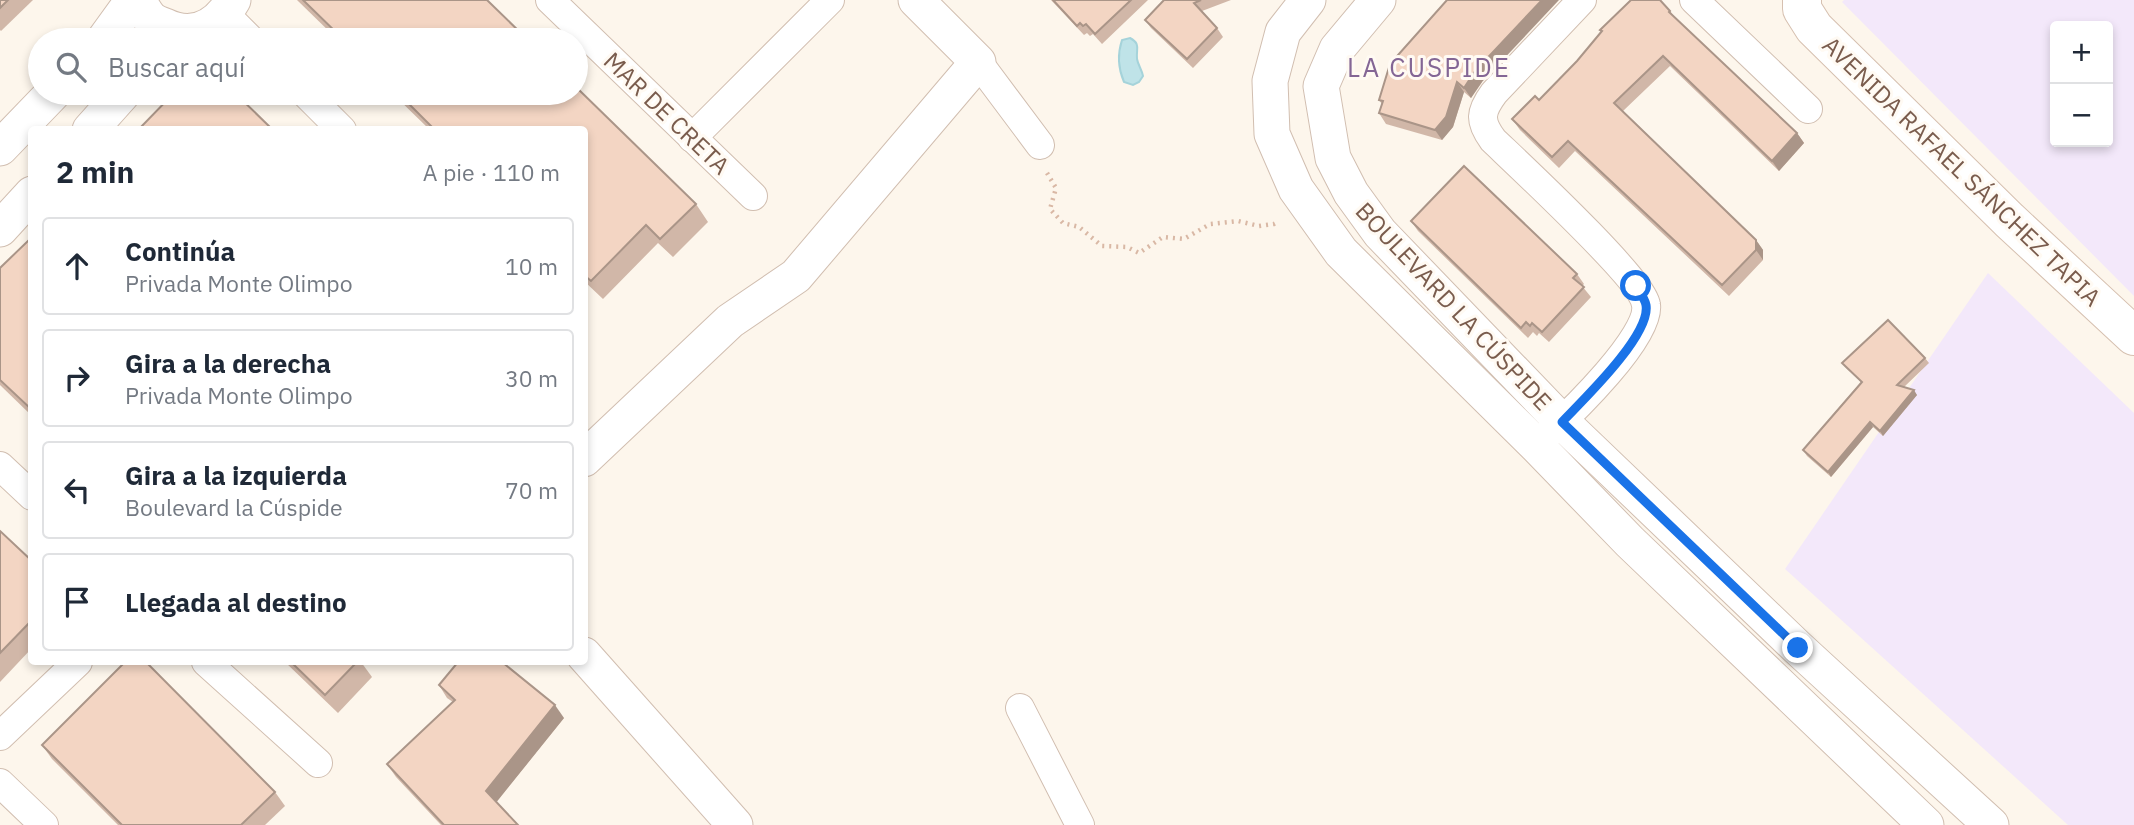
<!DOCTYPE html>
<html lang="es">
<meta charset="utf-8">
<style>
:root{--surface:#fff;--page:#f6f6f7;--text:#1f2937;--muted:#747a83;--line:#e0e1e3}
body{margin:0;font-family:"IBM Plex Sans",sans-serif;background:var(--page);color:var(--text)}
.controls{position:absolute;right:21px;top:21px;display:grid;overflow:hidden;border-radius:7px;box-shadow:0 4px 10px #0003}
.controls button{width:63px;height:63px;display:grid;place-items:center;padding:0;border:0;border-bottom:2px solid var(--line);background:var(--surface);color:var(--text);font:35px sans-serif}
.stop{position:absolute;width:21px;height:21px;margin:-16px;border:5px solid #1a73e8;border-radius:50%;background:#fff}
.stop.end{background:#1a73e8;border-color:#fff;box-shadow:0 2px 7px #0008}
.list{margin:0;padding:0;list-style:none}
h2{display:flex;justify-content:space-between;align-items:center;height:91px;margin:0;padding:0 28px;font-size:30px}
h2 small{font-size:23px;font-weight:400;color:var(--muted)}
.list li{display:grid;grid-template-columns:46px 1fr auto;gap:21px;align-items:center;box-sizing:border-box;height:98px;margin:0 14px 14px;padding:0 14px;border:2px solid var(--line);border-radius:7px}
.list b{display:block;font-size:26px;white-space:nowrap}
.list p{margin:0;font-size:23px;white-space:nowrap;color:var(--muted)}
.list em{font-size:23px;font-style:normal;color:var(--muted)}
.icon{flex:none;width:38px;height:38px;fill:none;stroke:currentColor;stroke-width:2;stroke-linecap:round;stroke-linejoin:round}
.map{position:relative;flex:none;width:2134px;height:825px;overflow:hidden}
.search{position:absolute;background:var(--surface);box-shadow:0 4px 10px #0003;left:28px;top:28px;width:560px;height:77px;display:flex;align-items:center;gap:18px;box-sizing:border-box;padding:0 24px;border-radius:38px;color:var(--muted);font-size:26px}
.panel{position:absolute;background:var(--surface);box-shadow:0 4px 10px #0003;left:28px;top:126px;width:560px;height:539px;border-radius:7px}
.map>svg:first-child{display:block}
.education{fill:#f3e8fa;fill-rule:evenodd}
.water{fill:#bfe3e8;stroke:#a5d3da;stroke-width:2}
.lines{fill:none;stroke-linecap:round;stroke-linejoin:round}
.minor-casing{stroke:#d1beb0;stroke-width:30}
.tertiary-casing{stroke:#d1beb0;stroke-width:37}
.secondary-casing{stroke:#d6c0b0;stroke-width:40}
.path{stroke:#d9b8a5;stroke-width:4.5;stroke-dasharray:2 5;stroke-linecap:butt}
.minor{stroke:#fff;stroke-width:28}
.tertiary{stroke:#fff;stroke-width:35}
.secondary{stroke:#fff;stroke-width:38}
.wall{fill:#d1b7a8}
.shaded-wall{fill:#aa9588}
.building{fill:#f3d5c3;stroke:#aa9588;stroke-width:2}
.route{stroke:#1a73e8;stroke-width:9}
.labels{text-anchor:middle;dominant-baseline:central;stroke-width:6;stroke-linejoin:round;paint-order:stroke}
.street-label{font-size:24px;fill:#7a5c4d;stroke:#fffaf3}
.neighbourhood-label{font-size:26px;letter-spacing:2px;fill:#846695;stroke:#fffaf3}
</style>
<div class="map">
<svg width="2134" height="825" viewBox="0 0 2134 825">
<rect width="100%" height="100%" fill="#fdf6ec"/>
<!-- education -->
<g class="education">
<path d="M1844,0H2134V296L1842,2ZM2055,26H2108V142H2055Z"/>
<path d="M1988,273L2134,413V825H2068L1785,569Z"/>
</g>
<!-- water -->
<path class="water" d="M1130,38C1141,44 1136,48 1137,59C1138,65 1142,70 1143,76L1139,82L1133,85L1124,82C1118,68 1117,55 1122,40Z"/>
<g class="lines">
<defs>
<g id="minor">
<path d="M550,0L753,196"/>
<path d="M1694,0L1808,109"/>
<path d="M225,14L251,40"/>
<path d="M978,62L1040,145"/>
<path d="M305,93L342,130"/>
<path d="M692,138L830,0"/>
<path d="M1547,435C1571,413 1651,336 1646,305C1643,280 1519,165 1493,140C1479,121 1480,112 1494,93L1582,0"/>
<path d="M0,466L32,496"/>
<path d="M206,662L318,763"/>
<path d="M1020,708L1080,825"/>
<path d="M0,736L78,662"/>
<path d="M0,783L44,825"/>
</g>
<g id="tertiary">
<path d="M138,0C142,6 145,13 150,18C154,22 160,24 165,26C194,40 218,26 233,0"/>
<path d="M1308,0L1283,32L1270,81L1272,134L1296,189L1341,252L1536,445L1630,542L1926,825"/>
<path d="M1378,0L1337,49L1321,86L1333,158L1351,193L1380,233L1562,422L1798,648L1991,825"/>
<path d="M104,40L133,0"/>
<path d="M90,130L123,93"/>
<path d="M0,148L53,93"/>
<path d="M0,229L32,194"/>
<path d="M584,459L730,321L796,276L978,62L916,0"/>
<path d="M584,655L735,825"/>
</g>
<path id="secondary" d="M1802,0V9L1814,28L2009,220L2134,336"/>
</defs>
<!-- minor casing -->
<use href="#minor" class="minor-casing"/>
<!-- tertiary casing -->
<use href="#tertiary" class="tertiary-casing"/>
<!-- secondary casing -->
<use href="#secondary" class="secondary-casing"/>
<!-- path -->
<path class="path" d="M1047,173L1056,188L1050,209L1063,223L1079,227L1102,246L1127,247L1139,253L1163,237L1184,239L1210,224L1238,221L1259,226L1274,224L1278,222"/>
<!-- minor -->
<use href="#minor" class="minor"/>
<!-- tertiary -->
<use href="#tertiary" class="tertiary"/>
<!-- secondary -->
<use href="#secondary" class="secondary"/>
</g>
<!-- wall -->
<g class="wall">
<path d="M0,0H33L1,31L0,30Z"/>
<path d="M297,0H487L528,40H338Z"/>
<path d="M1051,0H1148L1102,44L1093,34L1090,36L1087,33L1084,35Z"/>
<path d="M1164,0H1231L1202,11L1217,28L1223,37L1193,68L1151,28L1145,20Z"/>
<path d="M1670,11L1676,19L1797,133L1804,143L1779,171L1670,66L1623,111L1756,240L1763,250V260L1729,296L1575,151L1559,168L1520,130L1512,119L1539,100Z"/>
<path d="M1390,64L1482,82L1471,98L1464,92L1453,127L1442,140L1386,124L1379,113L1382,104L1379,100Z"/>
<path d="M392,93H576L696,204L708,222L673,257L658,243L603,299L584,281V130H430Z"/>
<path d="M1411,221L1577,274L1584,284L1582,286L1591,297L1549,342L1539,333L1537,336L1533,332L1528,338L1418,231Z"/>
<path d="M32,237V416L0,385V268Z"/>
<path d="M1925,358L1929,363L1904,387L1917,395L1883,436L1873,427L1831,477L1807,456L1803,450L1861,382L1846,368L1842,363Z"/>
<path d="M0,531L32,561V648L0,682Z"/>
<path d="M285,662H361L372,677L338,713Z"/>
<path d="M439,685L564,718L496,802L518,825H441L396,777L387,764L453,702L447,698Z"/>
<path d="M42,745L275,792L285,806L265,825H118L52,759Z"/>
</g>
<!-- shaded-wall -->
<g class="shaded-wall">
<path d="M1542,0H1559L1482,82L1471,98L1464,88L1475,71Z"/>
<path d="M1457,82L1464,92L1453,127L1442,140L1435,130Z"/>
<path d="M1797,133L1804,143L1779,171L1772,161Z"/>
<path d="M1756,240L1763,250V260L1756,250Z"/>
<path d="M1914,390L1917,395L1883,436L1880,431Z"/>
<path d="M1870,422L1873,427L1831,477L1828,472Z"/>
<path d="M555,705L564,718L495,804L486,791Z"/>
</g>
<!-- building -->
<g class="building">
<path d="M0,0H8L0,8Z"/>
<path d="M303,0H487L528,40H344Z"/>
<path d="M1053,0H1131L1095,34L1086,24L1083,26L1080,23L1077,26Z"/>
<path d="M1164,0H1201L1194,3L1217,28L1187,59L1145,20Z"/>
<path d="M1447,0H1542L1475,71L1464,88L1457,82L1446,117L1435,130L1379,113L1383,101L1379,100L1390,64Z"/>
<path d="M1631,0H1660L1670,11L1669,12L1797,133L1772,161L1663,56L1614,103L1756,240V250L1722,285L1568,141L1552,157L1512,119L1535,96L1539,100L1577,61L1602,31L1600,30Z"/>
<path d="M576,87L696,204L660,239L646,225L591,281L584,275V130H435L398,93H576Z"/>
<path d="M174,93H235L273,130H138Z"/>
<path d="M1464,166L1577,274L1573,278L1584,287L1542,332L1532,323L1530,326L1526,322L1521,328L1411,221Z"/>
<path d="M32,237V410L0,380V268Z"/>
<path d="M1888,320L1925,358L1897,385L1914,390L1880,431L1870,422L1828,472L1803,450L1862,382L1842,363Z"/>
<path d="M0,531L32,561V620L0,653Z"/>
<path d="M125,662H146L275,792L241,825H122L42,745Z"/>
<path d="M291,662H357L325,695Z"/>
<path d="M458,662H502L555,705L486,791L518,825H444L387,764L455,700L439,685Z"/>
</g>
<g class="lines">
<!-- route -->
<path class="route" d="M1636,286C1639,291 1645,299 1646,305C1651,335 1583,400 1562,422L1798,648"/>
</g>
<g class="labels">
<!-- street labels -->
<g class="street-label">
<text transform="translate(667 113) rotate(44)">MAR DE CRETA</text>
<text transform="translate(1962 171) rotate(44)">AVENIDA RAFAEL SÁNCHEZ TAPIA</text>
<text transform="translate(1454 306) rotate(47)">BOULEVARD LA CÚSPIDE</text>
</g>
<!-- neighbourhood labels -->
<g class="neighbourhood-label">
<text x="1429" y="67">LA CUSPIDE</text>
</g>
</g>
</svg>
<div class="controls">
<button>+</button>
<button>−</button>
</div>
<div class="stop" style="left:1636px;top:286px"></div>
<div class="stop end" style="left:1798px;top:648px"></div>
<div class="search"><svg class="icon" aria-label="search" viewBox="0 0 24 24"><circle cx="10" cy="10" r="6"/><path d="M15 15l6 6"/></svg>Buscar aquí</div>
<section class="panel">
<h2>2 min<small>A pie · 110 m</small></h2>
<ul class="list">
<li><svg class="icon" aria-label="ahead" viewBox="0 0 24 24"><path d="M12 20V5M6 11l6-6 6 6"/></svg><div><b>Continúa</b><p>Privada Monte Olimpo</p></div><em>10 m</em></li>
<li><svg class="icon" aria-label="right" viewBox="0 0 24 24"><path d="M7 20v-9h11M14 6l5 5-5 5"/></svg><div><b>Gira a la derecha</b><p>Privada Monte Olimpo</p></div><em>30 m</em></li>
<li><svg class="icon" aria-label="left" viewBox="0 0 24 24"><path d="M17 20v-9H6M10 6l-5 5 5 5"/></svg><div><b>Gira a la izquierda</b><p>Boulevard la Cúspide</p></div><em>70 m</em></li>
<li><svg class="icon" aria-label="arrive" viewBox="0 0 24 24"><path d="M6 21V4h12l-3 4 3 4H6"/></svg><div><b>Llegada al destino</b></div></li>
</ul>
</section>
</div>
